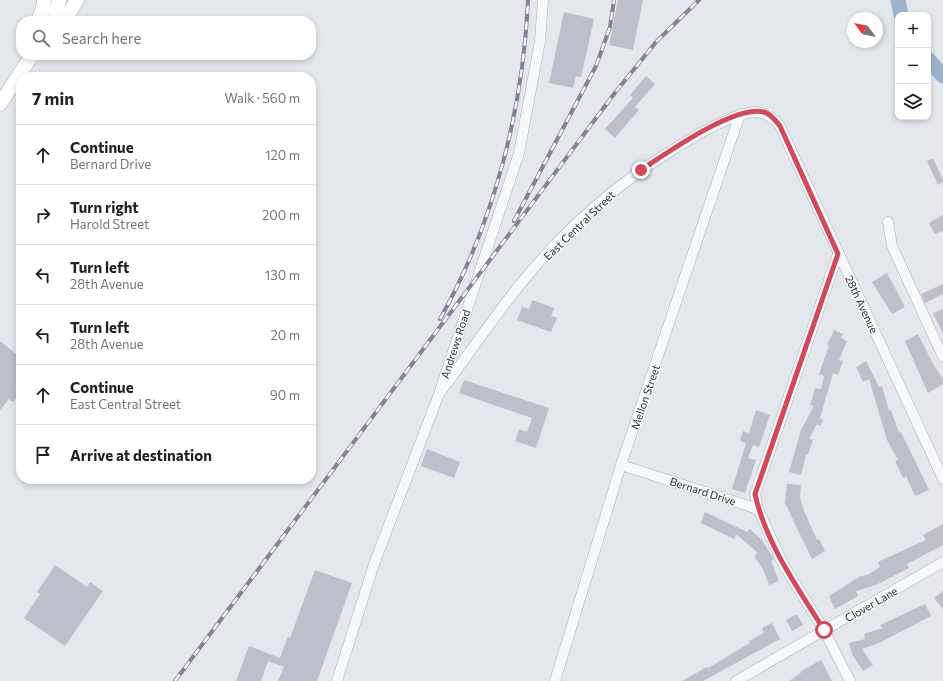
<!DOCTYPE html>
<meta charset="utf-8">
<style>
:root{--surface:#fff;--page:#f2f2f2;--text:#202124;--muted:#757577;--line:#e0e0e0}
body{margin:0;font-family:Commissioner,sans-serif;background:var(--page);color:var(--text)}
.controls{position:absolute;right:12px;top:12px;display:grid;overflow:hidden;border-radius:8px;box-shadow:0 2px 6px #0003}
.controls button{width:36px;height:36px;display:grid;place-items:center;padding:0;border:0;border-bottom:1px solid var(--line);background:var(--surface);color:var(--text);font:20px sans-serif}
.compass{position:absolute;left:847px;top:12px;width:36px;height:36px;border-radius:50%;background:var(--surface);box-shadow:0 2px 6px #0003;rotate:302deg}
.stop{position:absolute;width:12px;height:12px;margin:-9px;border:3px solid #d1495b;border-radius:50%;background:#fff}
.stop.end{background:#d1495b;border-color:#fff;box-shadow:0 1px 4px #0008}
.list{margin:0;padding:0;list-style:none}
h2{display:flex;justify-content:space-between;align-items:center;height:52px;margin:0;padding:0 16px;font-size:17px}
h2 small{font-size:13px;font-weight:400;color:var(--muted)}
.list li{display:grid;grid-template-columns:26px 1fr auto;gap:12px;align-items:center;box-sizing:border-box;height:60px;padding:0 16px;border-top:1px solid var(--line)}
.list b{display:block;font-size:15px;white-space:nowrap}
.list p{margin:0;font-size:13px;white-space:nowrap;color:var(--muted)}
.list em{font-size:13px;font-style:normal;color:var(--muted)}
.icon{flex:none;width:22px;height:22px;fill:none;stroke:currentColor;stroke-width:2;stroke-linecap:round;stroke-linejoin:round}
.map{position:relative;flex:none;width:943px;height:681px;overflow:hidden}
.search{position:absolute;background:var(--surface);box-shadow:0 2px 6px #0003;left:16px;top:16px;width:300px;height:44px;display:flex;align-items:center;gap:10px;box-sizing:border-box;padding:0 14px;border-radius:16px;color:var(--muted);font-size:15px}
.panel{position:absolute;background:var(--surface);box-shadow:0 2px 6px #0003;left:16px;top:72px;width:300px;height:412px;border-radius:16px}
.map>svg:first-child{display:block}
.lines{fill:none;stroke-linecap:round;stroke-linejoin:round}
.river{stroke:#9fb4cc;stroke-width:15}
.building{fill:#bbc0ca}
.street-casing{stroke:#a9aeb7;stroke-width:11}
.secondary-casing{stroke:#a9aeb7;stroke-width:15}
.street{stroke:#f7f8fa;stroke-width:10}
.secondary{stroke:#fff;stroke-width:14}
.rail-casing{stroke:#7d8696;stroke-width:4}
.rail{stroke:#f4f6f9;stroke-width:2.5;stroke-dasharray:8;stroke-linecap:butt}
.route{stroke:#d1495b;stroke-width:5}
.labels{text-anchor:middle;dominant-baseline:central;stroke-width:3;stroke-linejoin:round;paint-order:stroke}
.street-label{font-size:11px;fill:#2b3445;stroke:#f4f6f9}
</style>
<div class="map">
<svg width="943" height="681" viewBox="0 0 943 681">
<rect width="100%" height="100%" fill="#e4e7ec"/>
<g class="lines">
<!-- river -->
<g class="river">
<path d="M898,0L901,15"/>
<path d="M928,59L943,76"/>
</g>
</g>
<!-- building -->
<g class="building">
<path d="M618,0H643L633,50L609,45Z"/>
<path d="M564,12L594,19L581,77L576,76L573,88L549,83Z"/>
<path d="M646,76L655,84L635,107L639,110L615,138L605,129L633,98L630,95Z"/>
<path d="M933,158L943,180V182L938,185L927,161Z"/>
<path d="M943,215V231L935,234L929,223Z"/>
<path d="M887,273L905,307L892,314L872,282Z"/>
<path d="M943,284V294L925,303L921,294Z"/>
<path d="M532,300L554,308L551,316L557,318L551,332L517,320L522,307L529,309Z"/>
<path d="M943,309V334L933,313Z"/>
<path d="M834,330L843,334L841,338L847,341L839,360L843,361L838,375L833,373L820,418L823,420L820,426L817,424L809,439L813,440L808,454H806L801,475L789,472L801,430L814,406L810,405L815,388L821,389L824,376L819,374L829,346L827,345Z"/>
<path d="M918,334L933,364L943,379V384L928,393L905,341Z"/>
<path d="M0,341L21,358V382L15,389L20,393L13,402L9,399L0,410Z"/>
<path d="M866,361L879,387L882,386L889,411L891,410L899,433L901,432L929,490L915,496L906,476L903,478L895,461L898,460L887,440L869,379L863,382L856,367Z"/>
<path d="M464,380L549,408L536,448L515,441L519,429L527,432L532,418L459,393Z"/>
<path d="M756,410L770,415L759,447L753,445L748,458L756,460L745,493L732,489L746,443L740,441L743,431L749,433Z"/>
<path d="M427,449L460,462L454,478L421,466Z"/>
<path d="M787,484L801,485L800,498L805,513L817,540L819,539L825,551L812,559L785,503Z"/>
<path d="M705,512L747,532L750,529L761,539L774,559L771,561L779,581L769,585L763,569L754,556L758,553L736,534L734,539L701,523Z"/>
<path d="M943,524V545L907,564L909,568L876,585L856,591L858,596L835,609L829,596L859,577L869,574L880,567L878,562L882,560L926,540L923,535Z"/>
<path d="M55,565L87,587L90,582L103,591L65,646L24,618L40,594L37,592Z"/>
<path d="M315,570L352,583L317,681H278L284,667L268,661L261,681H236L249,646L280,658L288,637L290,638Z"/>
<path d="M943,591V609L934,598Z"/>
<path d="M925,604L931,616L879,643L862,649L873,665L863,671L852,654L849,643L865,639L864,634L882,628L880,625Z"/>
<path d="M797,614L803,625L792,631L786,620Z"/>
<path d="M772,623L780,639L703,681H682L707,667L708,668L750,643L749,641L764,633L762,628Z"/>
<path d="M821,660L832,681H789L801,673L800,672Z"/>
</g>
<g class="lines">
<defs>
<g id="street">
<path d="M888,222L892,246L943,357"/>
<path d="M439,394C475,346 510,292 552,248C585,213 622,182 663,156C680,145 697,134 716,125C740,115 760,101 780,126L943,479"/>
<path d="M621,465L758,509L783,564L824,630L850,681"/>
<path d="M758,509L755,494L838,254"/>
<path d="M337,681L374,564L439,394L519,153L540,41L543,0"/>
<path d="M555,681L621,465L740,114"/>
<path d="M736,681L943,562"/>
</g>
<g id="secondary">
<path d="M38,21L43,9L44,0"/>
<path d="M54,21L59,0"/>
<path d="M64,21L77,0"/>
<path d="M0,104L32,55"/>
</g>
</defs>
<!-- street casing -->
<use href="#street" class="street-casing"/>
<!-- secondary casing -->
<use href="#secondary" class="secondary-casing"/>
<!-- street -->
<use href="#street" class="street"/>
<!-- secondary -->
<use href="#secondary" class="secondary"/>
<defs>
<g id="rail">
<path d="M514,221L596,66L610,27L614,0"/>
<path d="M440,319C494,223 523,110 528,0"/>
<path d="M175,681L614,94L656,42L699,0"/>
</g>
</defs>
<!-- rail casing -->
<use href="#rail" class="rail-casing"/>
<!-- rail -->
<use href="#rail" class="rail"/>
</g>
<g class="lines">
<!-- route -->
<path class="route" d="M641,170C667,153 734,105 764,112C771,114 776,121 780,126L838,254L755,494C766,544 798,588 824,630"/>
</g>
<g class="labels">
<!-- street labels -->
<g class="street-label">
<text transform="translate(579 225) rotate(-44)">East Central Street</text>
<text transform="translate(862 304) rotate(65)">28th Avenue</text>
<text transform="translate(455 344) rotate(-72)">Andrews Road</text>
<text transform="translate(645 397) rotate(-71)">Mellon Street</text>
<text transform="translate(703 491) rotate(18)">Bernard Drive</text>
<text transform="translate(871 604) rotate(-30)">Clover Lane</text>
</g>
</g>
</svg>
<div class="controls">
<button>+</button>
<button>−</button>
<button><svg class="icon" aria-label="layers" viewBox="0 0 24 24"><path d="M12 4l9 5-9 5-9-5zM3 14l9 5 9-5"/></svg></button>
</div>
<svg class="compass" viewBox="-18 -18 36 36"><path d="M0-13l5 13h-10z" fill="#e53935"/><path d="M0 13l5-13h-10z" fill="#757577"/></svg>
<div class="stop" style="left:824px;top:630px"></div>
<div class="stop end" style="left:641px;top:170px"></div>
<div class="search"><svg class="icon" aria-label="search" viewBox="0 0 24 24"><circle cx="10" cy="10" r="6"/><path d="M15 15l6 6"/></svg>Search here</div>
<section class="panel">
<h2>7 min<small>Walk · 560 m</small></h2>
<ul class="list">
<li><svg class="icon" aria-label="ahead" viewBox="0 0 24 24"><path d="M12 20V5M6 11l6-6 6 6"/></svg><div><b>Continue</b><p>Bernard Drive</p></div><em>120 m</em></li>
<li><svg class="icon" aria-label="right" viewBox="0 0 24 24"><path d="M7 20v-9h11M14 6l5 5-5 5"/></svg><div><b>Turn right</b><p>Harold Street</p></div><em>200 m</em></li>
<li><svg class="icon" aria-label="left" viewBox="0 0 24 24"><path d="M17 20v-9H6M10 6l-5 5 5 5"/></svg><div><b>Turn left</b><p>28th Avenue</p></div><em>130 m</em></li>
<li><svg class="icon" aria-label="left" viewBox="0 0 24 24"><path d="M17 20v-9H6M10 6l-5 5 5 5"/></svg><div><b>Turn left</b><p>28th Avenue</p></div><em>20 m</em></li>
<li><svg class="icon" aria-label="ahead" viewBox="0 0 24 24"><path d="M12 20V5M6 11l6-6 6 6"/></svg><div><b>Continue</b><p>East Central Street</p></div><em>90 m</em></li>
<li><svg class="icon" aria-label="arrive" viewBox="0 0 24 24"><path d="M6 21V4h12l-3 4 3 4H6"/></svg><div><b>Arrive at destination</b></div></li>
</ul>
</section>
</div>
